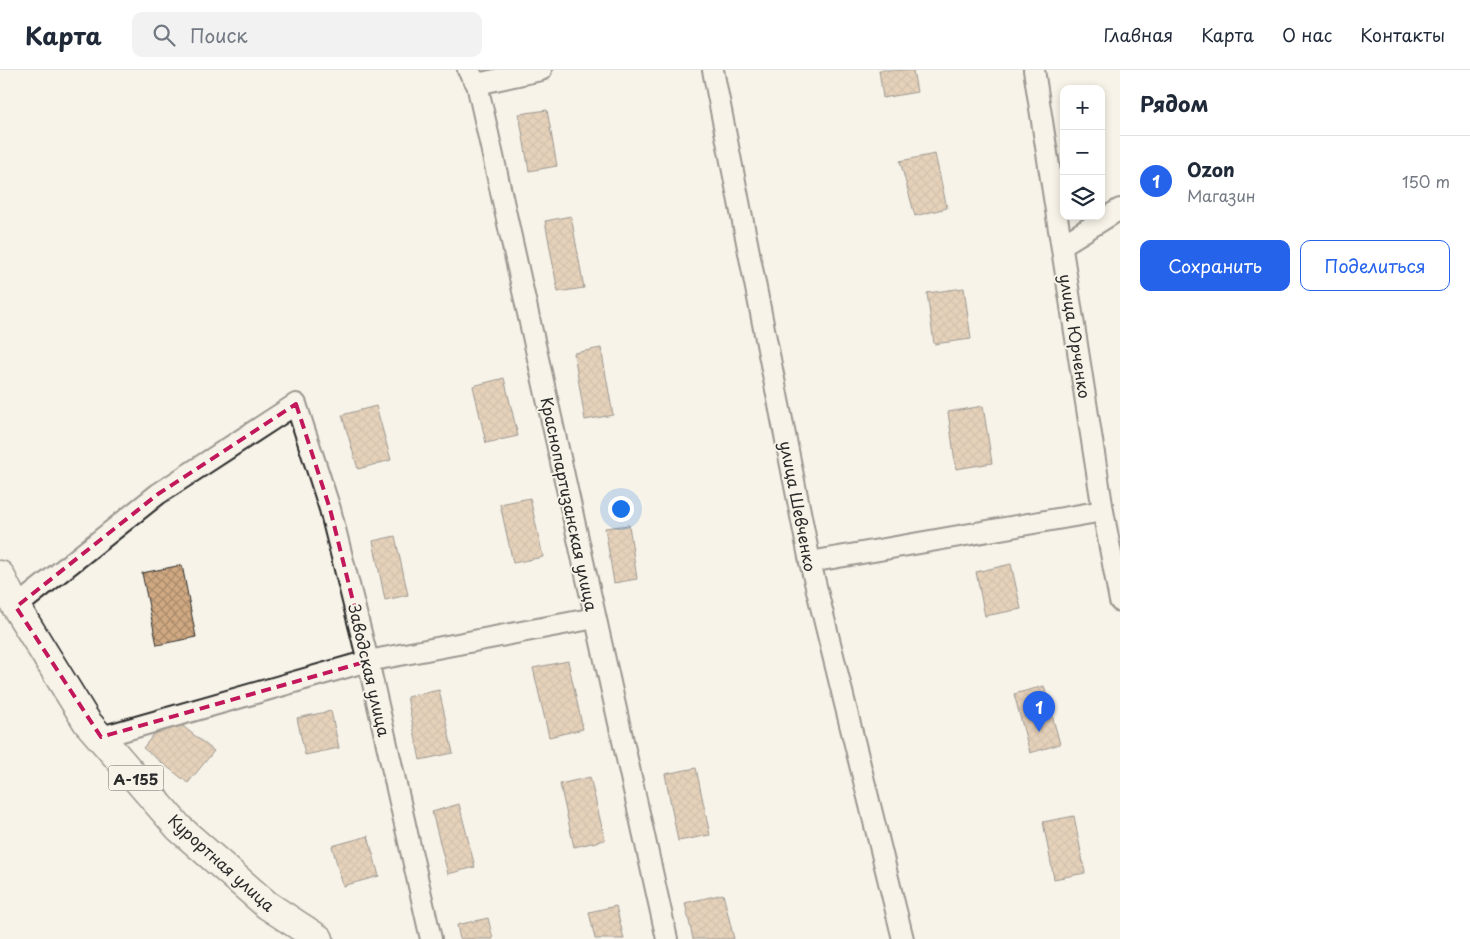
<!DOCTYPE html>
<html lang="ru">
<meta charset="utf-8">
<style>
:root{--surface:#fff;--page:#f2f2f3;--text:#1f2937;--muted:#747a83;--line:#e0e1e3;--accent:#2563eb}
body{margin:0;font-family:"Playpen Sans",sans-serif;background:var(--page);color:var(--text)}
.controls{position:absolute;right:15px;top:15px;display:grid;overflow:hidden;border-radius:10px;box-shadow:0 2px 8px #0003}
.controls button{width:45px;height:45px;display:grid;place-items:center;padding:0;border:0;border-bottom:1px solid var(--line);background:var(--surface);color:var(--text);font:25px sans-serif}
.you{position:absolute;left:620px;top:438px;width:18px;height:18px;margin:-12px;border:4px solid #fff;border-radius:50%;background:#1a73e8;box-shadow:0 0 0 8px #1a73e833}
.badge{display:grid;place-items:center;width:32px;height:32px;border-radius:50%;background:var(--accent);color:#fff;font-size:16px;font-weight:700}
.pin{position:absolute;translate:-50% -41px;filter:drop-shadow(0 1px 2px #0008)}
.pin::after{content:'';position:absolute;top:26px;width:18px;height:15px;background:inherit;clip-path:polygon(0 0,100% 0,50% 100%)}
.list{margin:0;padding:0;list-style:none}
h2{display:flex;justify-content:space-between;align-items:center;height:65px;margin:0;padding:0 20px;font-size:21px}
h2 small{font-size:16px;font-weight:400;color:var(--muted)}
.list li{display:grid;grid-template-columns:32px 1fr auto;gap:15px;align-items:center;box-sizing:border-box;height:90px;padding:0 20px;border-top:1px solid var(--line)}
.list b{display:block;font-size:19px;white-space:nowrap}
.list p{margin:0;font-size:16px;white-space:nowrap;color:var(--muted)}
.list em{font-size:16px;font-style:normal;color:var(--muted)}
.actions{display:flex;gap:10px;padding:15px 20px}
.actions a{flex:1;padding:11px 0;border:1px solid var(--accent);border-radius:10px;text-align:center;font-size:18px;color:var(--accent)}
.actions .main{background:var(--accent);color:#fff}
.icon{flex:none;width:28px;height:28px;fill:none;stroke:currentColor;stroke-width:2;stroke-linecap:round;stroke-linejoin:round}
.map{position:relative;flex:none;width:1120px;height:869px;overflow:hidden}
header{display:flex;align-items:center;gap:30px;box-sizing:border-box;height:70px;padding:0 25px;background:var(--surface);border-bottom:1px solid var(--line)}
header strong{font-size:24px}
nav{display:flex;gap:28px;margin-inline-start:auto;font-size:18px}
.search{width:350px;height:45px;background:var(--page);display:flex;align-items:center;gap:12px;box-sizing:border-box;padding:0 18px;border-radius:10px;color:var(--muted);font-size:19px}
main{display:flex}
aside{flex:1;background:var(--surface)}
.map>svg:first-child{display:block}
.building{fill:url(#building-cross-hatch);stroke:#2b2b2b}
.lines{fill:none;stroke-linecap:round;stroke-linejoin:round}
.minor-casing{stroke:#2b2b2b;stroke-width:24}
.primary-casing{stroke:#2b2b2b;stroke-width:31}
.minor{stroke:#f7f3e8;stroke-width:20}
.primary{stroke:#f7f3e8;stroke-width:28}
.marked{fill:none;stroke:#c2185b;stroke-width:4;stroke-dasharray:10 6;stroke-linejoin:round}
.labels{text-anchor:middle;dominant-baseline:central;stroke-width:4;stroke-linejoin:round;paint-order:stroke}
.shield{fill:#f7f3e8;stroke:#686764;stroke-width:1}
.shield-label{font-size:15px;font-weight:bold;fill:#2b2b2b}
.street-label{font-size:16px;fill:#2b2b2b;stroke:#f7f3e8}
</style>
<header>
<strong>Карта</strong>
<div class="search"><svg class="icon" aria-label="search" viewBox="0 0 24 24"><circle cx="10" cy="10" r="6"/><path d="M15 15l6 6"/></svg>Поиск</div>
<nav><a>Главная</a><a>Карта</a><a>О нас</a><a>Контакты</a></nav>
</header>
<main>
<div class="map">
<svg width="1120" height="869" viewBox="0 0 1120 869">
<defs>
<pattern id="building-cross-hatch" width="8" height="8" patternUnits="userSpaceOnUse" patternTransform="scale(1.25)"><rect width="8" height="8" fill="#d0a982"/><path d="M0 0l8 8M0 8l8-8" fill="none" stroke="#a98a6b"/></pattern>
</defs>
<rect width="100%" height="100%" fill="#f7f3e8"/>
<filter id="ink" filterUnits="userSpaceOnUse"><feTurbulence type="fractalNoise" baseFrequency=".02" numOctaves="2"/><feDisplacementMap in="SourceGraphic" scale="10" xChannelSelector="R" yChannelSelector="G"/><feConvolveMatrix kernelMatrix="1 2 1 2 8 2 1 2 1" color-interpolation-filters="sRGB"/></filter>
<g filter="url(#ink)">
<!-- building -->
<g class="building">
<path d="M879,0H913L917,22L883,28Z"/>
<path d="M547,40L557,96L529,101L519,44Z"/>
<path d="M935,84L947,138L915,146L900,91Z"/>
<path d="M571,146L584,218L558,222L545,151Z"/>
<path d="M964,218L971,269L934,274L927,223Z"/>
<path d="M601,278L613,345L585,350L574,283Z"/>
<path d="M504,308L518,366L486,373L473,316Z"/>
<path d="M376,336L391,390L358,399L342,345Z"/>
<path d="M983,336L992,393L956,399L948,342Z"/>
<path d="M530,428L543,487L513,493L500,434Z"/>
<path d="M629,455L637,509L614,513L605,458Z"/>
<path d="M395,466L408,525L385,530L373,471Z"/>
<path d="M1011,494L1021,539L985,546L976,502Z"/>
<path d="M182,495L196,567L157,575L142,503Z"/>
<path d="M568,591L583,659L549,667L533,598Z"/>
<path d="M1044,616L1060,674L1030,683L1014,624Z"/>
<path d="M439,620L453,683L420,690L407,627Z"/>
<path d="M331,641L339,678L305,685L297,648Z"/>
<path d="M169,645L214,681L188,713L143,678Z"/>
<path d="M696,698L710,765L678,771L665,704Z"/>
<path d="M590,707L605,770L574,777L560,714Z"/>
<path d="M459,734L475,797L448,804L432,742Z"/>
<path d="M1074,746L1085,803L1054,809L1043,752Z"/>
<path d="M368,766L379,806L343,816L332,776Z"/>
<path d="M723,824L734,869H693L685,833Z"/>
<path d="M616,836L624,869H595L589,842Z"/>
<path d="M488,848L493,869H460L457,855Z"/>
</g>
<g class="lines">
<defs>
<g id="minor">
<path d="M468,0L477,14L667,869"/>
<path d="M713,0L810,492L903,869"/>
<path d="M1034,0L1103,441L1120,531"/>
<path d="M477,14L541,0"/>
<path d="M1062,175L1120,139"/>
<path d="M810,492L1103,441"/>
<path d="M16,537L158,424L296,334L330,439L368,591L431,869"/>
<path d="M101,667L368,591L595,548"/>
</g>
<path id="primary" d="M0,505L16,537L87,652L179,758L267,835L319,869"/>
</defs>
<!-- minor casing -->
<use href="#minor" class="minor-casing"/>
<!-- primary casing -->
<use href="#primary" class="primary-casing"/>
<!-- minor -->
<use href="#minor" class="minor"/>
<!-- primary -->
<use href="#primary" class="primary"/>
</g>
</g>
<!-- marked area -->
<path d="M0 0H1120V869H0ZM296,334L330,439L368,591L101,667L16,537L158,424Z" fill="#f7f3e8" fill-opacity=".55" fill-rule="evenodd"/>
<path class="marked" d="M296,334L330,439L368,591L101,667L16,537L158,424Z"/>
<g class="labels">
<!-- shield labels -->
<rect class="shield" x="108.5" y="695.5" width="55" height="25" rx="4"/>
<g class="shield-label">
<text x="136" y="708">А-155</text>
</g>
<!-- street labels -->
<g class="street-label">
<text transform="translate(1076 266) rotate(81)">улица Юрченко</text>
<text transform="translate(570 434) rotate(78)">Краснопартизанская улица</text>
<text transform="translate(799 436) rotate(79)">улица Шевченко</text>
<text transform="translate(370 600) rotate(77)">Заводская улица</text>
<text transform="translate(222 792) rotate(42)">Курортная улица</text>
</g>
</g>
</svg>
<div class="controls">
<button>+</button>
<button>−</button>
<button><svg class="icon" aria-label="layers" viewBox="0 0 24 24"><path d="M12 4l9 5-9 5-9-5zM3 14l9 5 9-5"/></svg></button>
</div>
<div class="you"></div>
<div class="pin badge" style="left:1039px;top:662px">1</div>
</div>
<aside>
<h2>Рядом<small></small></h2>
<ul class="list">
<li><span class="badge">1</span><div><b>Ozon</b><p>Магазин</p></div><em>150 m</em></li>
</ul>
<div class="actions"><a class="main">Сохранить</a><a>Поделиться</a></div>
</aside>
</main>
